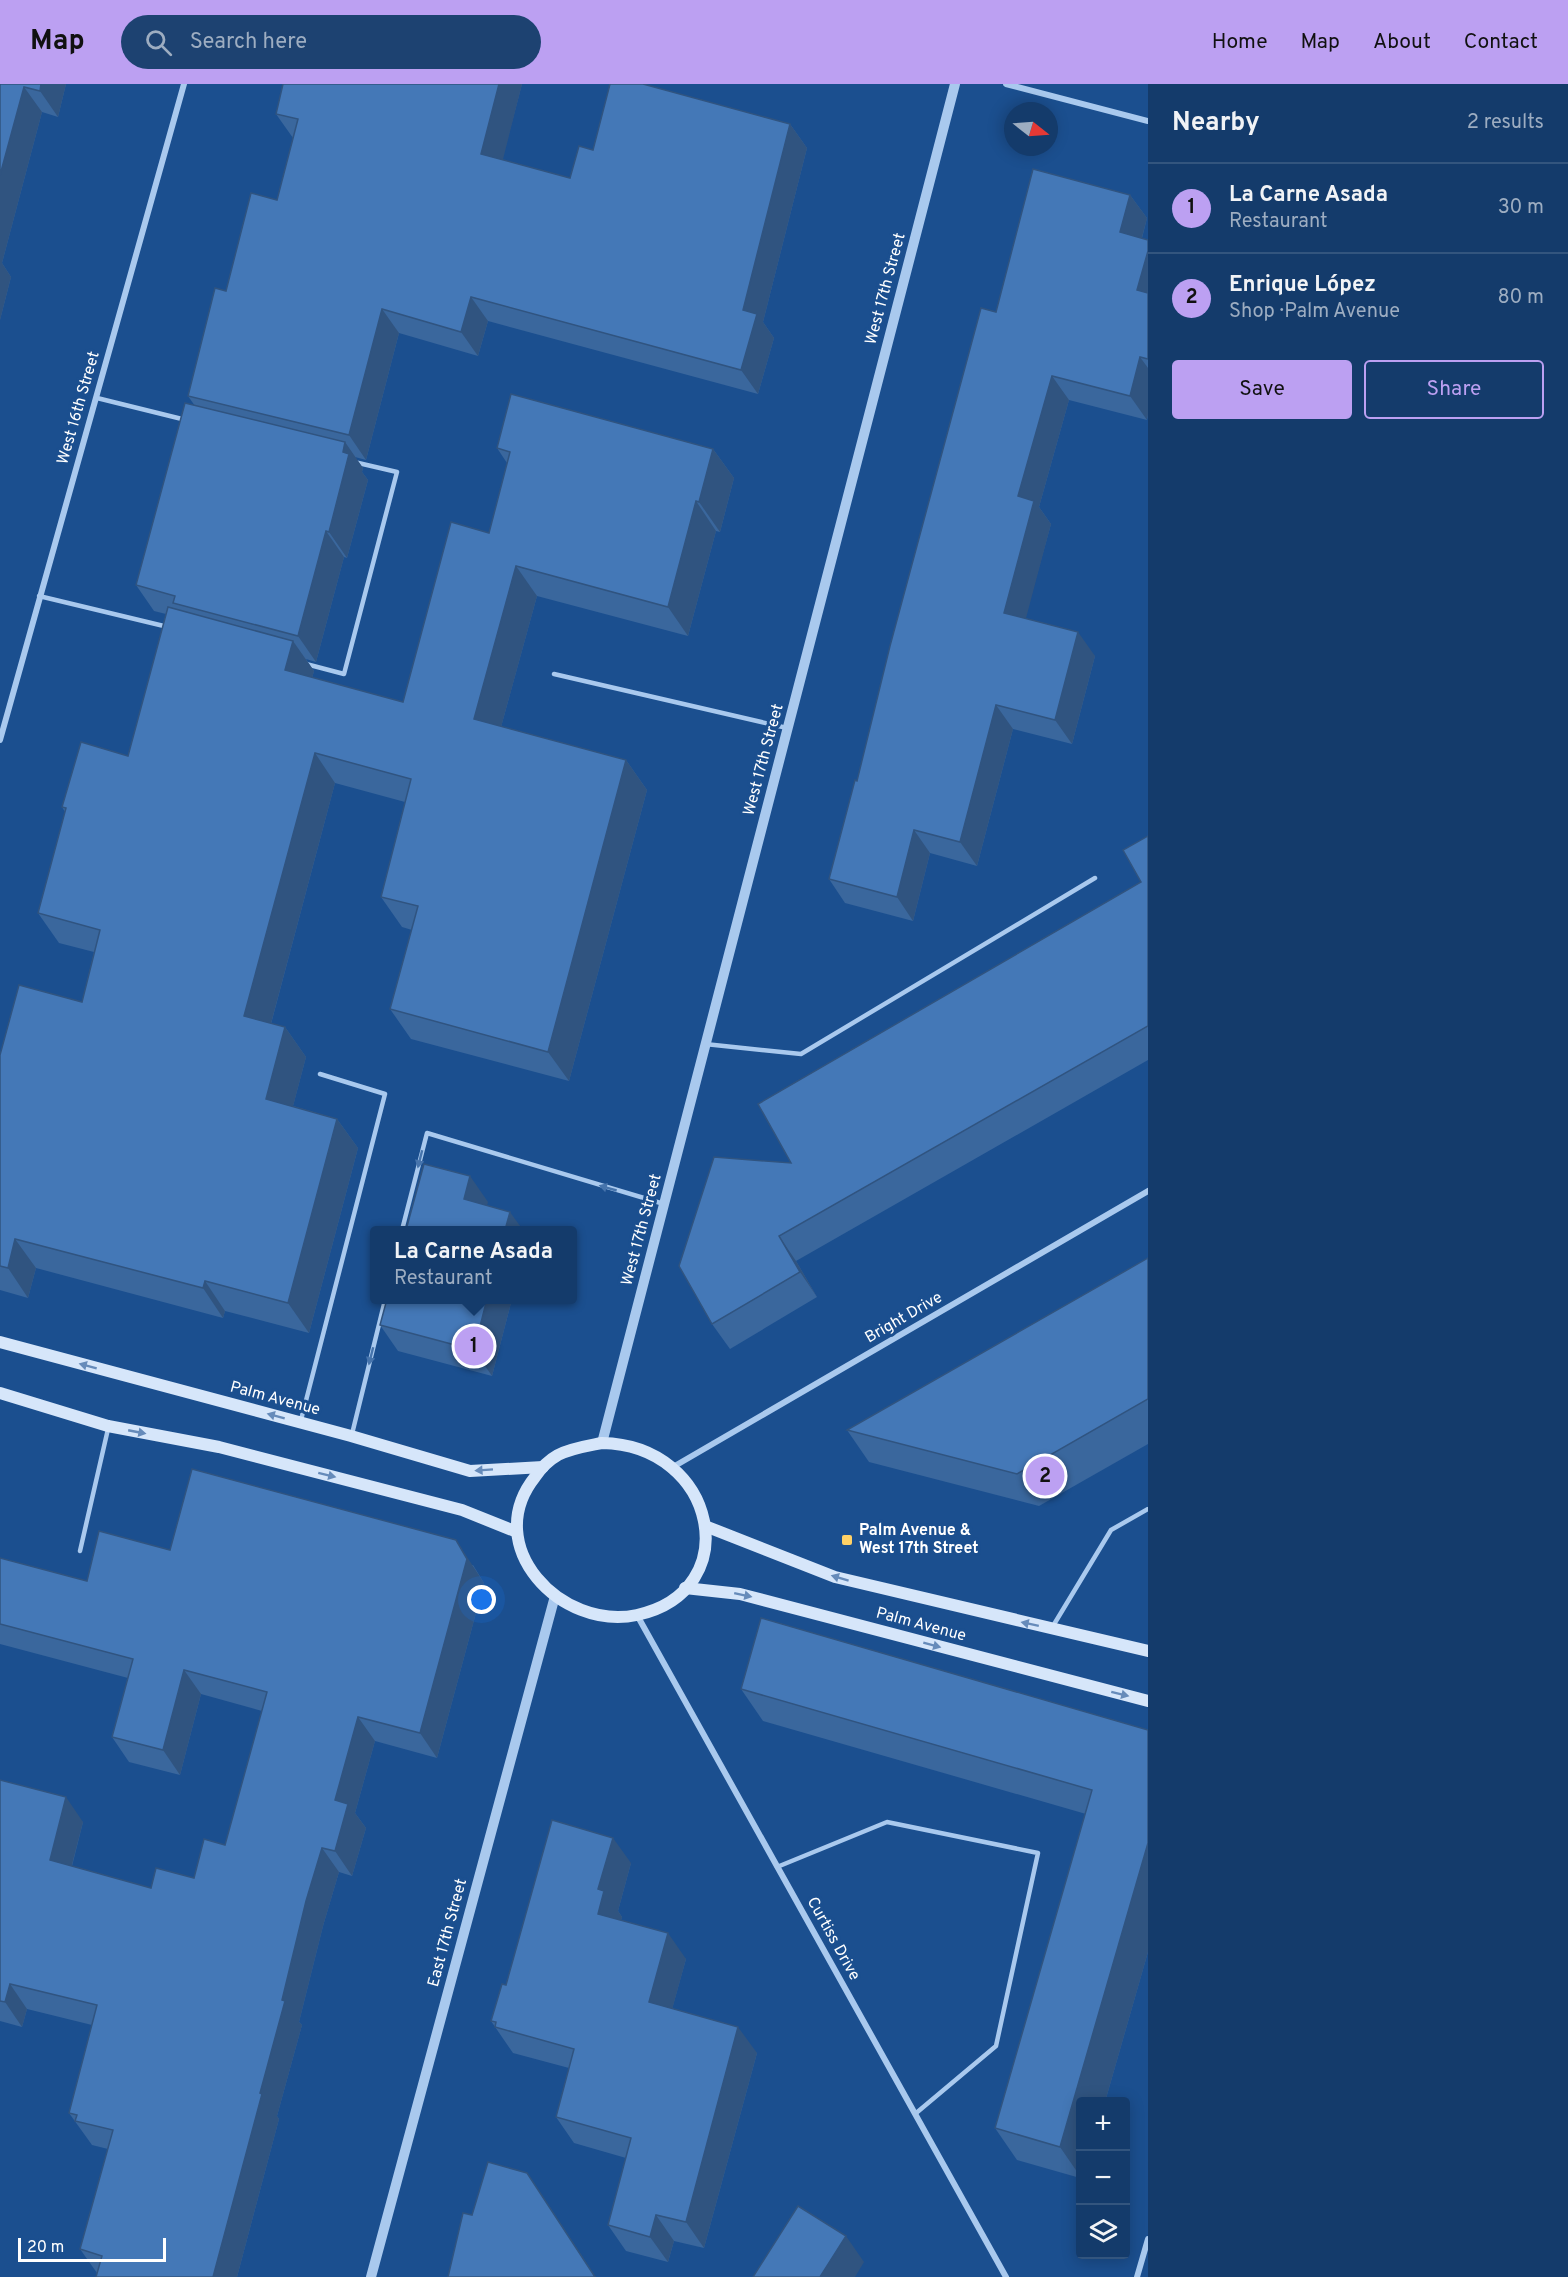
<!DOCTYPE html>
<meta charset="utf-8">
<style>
:root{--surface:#143b6b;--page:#1d4271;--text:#f1f3f6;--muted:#9dadc1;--line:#33557e;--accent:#bca0f2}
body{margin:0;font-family:Overpass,sans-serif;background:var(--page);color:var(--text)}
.controls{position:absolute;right:18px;bottom:18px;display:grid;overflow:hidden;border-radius:6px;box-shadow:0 3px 15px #0003}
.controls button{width:54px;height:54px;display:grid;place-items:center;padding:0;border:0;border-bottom:2px solid var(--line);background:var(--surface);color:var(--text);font:30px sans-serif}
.compass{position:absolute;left:1004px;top:18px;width:54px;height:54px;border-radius:50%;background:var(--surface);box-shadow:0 3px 15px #0003;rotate:107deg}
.scale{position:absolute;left:18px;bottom:15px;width:148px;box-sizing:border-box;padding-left:6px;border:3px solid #fff;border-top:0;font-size:16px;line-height:21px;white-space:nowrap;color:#fff;-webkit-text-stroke:4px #1b4f8f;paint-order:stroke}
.you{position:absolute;left:482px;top:1516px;width:21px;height:21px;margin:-15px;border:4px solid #fff;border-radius:50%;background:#1a73e8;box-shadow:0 0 0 9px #1a73e833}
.badge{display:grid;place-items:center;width:39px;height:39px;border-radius:50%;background:var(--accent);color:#111;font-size:20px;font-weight:700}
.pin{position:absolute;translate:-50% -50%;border:3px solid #fff;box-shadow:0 2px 6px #0006}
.popup{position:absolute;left:370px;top:1142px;width:207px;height:78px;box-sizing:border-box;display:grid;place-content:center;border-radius:6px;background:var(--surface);filter:drop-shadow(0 2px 4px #0005);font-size:20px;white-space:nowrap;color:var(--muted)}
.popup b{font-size:22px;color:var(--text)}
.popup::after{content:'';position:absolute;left:50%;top:100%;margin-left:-12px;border:12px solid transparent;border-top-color:var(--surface)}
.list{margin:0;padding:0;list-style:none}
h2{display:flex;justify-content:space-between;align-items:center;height:78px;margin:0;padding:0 24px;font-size:26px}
h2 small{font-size:20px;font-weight:400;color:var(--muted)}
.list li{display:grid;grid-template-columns:39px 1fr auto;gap:18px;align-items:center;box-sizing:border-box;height:90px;padding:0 24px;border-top:2px solid var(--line)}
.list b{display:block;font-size:22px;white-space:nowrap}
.list p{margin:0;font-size:20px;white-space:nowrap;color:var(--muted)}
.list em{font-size:20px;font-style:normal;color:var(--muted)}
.actions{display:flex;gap:12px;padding:18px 24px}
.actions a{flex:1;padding:14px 0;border:2px solid var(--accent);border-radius:6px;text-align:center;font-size:21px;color:var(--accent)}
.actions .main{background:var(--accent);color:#111}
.icon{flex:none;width:33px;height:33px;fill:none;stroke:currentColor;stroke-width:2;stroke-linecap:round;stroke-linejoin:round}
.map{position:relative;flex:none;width:1148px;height:2193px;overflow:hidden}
header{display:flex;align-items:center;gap:36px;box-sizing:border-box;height:84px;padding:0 30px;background:var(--accent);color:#111}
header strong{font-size:28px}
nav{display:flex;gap:33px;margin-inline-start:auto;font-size:21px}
.search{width:420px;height:54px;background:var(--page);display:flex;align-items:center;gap:15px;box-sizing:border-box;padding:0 21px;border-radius:33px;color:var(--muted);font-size:22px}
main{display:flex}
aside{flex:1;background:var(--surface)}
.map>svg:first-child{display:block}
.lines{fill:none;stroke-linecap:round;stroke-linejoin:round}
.service{stroke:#a9c9ee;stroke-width:4.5}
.minor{stroke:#a9c9ee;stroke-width:6}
.tertiary{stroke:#a9c9ee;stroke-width:10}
.secondary{stroke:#d6e6fa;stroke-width:12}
.wall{fill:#3a679d}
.shaded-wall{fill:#305480}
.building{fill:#4478b7;stroke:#305480;stroke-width:1.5}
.oneway{fill:#4674ac}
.oneway2{fill:#668bba}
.poi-dot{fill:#ffd166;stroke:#1b4f8f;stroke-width:2}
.labels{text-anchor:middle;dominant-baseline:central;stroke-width:6;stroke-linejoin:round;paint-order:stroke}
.street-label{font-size:16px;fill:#fff;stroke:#1b4f8f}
.poi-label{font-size:16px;font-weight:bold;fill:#fff;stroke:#1b4f8f;text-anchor:start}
</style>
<header>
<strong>Map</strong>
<div class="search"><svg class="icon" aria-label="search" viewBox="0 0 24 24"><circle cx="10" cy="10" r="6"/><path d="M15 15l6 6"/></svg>Search here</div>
<nav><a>Home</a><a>Map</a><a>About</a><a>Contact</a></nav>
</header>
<main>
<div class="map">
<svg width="1148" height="2193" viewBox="0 0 1148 2193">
<rect width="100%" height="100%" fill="#1b4f8f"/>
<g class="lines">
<!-- service -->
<g class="service">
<path d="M97,314L186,336"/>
<path d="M39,512L168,543"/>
<path d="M306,580L344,590L397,388L354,378"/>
<path d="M554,590L787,644"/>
<path d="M705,960L801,970L1095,794"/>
<path d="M402,1146L427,1049L664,1120"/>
<path d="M301,1336L385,1010L320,990"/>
<path d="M352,1350L385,1216"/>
<path d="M80,1467L108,1345"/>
<path d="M1053,1542L1111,1446L1148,1425"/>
<path d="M777,1783L887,1738L1038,1769L996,1962L915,2030"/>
</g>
<!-- minor -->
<g class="minor">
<path d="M1006,0L1148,37"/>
<path d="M0,656L184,0"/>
<path d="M673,1383L1148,1107"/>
<path d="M637,1531L1006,2193"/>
<path d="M1137,2193L1148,2155"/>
</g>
<!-- tertiary -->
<g class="tertiary">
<path d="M602,1359L955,0"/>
<path d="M371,2193L555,1512"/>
</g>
<!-- secondary -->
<g class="secondary">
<path d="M0,1258L351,1352L470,1387L543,1383"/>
<path d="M0,1309L108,1342L219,1363L462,1426L517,1448"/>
<path d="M602,1359C717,1361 747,1507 637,1531C561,1547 480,1462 535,1393C541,1384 549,1376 558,1371C572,1364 587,1362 602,1359Z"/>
<path d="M705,1442L835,1493L1148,1567"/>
<path d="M685,1504L740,1510L1148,1617"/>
</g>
</g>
<!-- wall -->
<g class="wall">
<path d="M0,0H66L58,33L42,28L2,179L11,193L0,236Z"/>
<path d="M283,0H522L502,76L570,94L593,66L790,40L807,64L763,238L774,254L758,310L488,237L478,272L399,249L366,376L355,373L363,384L362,388L368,396L347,474L344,473L316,578L306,575L314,587L312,594L403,618L489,449L507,379L497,364L713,365L734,394L720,448L716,447L688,552L537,512L501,643L626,676L647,706L569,997L411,955L390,925L412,846L402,843L381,813L405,718L335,699L271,940L285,943L306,973L293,1022L337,1035L358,1064L309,1249L225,1227L223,1234L36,1184L28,1214L0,1206V971L82,918L94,868L59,859L38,829L65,728L62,723L128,672L166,530L154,527L136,501L195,322L188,312L226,207L277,116L293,54L276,30Z"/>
<path d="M1130,111L1147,134L1142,154L1148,156V331L1147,336L1069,316L1039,423L1051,440L1025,534L1095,572L1072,660L1013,645L977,782L930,769L913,837L845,819L829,795L996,228Z"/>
<path d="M1148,752V976L796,1177L817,1213L730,1265L712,1240L791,1079L1141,798Z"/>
<path d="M1148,1174V1360L1039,1422L869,1378L847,1346Z"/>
<path d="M512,1215L492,1292L398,1267L380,1241Z"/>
<path d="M170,1466L473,1481L484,1499L437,1674L375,1657L355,1729L366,1744L352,1792L339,1788L323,1842L299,1938L302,1941L277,2032L279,2035L237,2193H96L97,2189L80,2165L108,2065L92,2061L69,2029L92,1941L27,1925L22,1943L0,1937V1696L83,1738L72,1782L151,1804L194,1794L225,1761L262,1627L201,1610L180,1691L129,1678L112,1653L128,1594L0,1560V1474L87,1497Z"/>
<path d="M741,1605L1148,1646V1868L1105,2018H1080V2094L1017,2076L995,2044L1086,1730L763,1637Z"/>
<path d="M631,1779L618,1827L622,1833L621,1836L686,1875L672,1925L757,1969L704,2164L674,2157L668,2178L626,2167L608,2141L626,2074L574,2059L556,2033L569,1984L513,1969L491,1937L506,1901Z"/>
</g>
<!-- shaded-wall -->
<g class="shaded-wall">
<path d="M41,0H66L58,33L40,7Z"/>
<path d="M499,0H522L498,95L481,70Z"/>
<path d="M24,3L42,28L2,179L11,193L0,236V91Z"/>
<path d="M790,40L807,64L763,238L774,254L758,310L741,286L743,226Z"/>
<path d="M1130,111L1147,134L1137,172L1120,148Z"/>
<path d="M1148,167V221L1137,206Z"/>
<path d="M471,213L488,237L478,272L461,248Z"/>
<path d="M382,225L399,249L366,376L349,351Z"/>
<path d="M1140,273L1148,284V331L1147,336L1130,312Z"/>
<path d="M1052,292L1069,316L1039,423L1051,440L1021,553L1004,529L1018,412Z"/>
<path d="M345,358L363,384L362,388L368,396L347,474L329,448L343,368Z"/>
<path d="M713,365L734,394L720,448L699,418Z"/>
<path d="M696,417L716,447L688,552L668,523Z"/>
<path d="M326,447L344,473L316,578L298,552Z"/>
<path d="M516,482L537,512L495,665L474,635Z"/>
<path d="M1078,548L1095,572L1072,660L1055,636Z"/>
<path d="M293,557L314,587L306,616L285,586Z"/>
<path d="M996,621L1013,645L977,782L960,758Z"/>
<path d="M315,669L335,699L265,962L244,932Z"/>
<path d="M626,676L647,706L569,997L548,968Z"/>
<path d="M914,746L930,769L913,837L897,813Z"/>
<path d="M285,943L306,973L287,1045L266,1015Z"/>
<path d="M337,1035L358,1064L309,1249L288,1219Z"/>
<path d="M470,1092L488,1118L482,1141L464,1115Z"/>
<path d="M510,1128L523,1146H505Z"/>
<path d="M779,1152L796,1177L817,1213L800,1188Z"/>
<path d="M15,1155L36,1184L28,1214L8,1184Z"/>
<path d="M205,1197L225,1227L223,1234L203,1204Z"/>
<path d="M487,1215H512L492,1292L474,1266Z"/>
<path d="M456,1456L484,1499L437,1674L420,1649Z"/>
<path d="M184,1586L201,1610L180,1691L163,1666Z"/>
<path d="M358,1633L375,1657L355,1729L366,1744L352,1792L335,1767V1716Z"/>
<path d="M66,1713L83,1738L67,1800L50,1776Z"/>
<path d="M613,1754L631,1779L618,1827L622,1833L616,1856L598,1830V1805Z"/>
<path d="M1148,1759V1868L1105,2018H1080V2092L1060,2063Z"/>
<path d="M322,1764L339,1788L323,1842L299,1938L302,1941L277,2032L279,2035L237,2193H213L260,2009L306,1817Z"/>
<path d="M668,1849L686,1875L667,1944L649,1918Z"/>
<path d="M10,1900L27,1925L22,1943L5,1918Z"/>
<path d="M738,1943L757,1969L704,2164L686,2138Z"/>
<path d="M527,2089L542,2111L596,2193H595Z"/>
<path d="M656,2131L674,2157L668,2178L650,2153Z"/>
<path d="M846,2152L864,2178L855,2193H820Z"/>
</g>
<!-- building -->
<g class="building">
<path d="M0,0H41L40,7L24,3L0,91Z"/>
<path d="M283,0H499L481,70L570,94L579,62L593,66L610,0H643L790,40L743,226L757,230L741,286L471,213L461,248L382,225L349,351L188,312L215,204L226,207L251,109L277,116L298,35L276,30Z"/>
<path d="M1033,85L1130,111L1120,148L1148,156V167L1137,206L1148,209V275L1140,273L1130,312L1052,292L1018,412L1034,417L1004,529L1078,548L1055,636L996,621L960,758L914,746L897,813L829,795L855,696L857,697L890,562L981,224L996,228Z"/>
<path d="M511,310L713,365L699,418L696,417L668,523L516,482L474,635L626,676L548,968L390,925L418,822L381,813L411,695L315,669L244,932L285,943L266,1015L337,1035L288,1219L205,1197L203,1204L15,1155L8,1184L0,1182V971L19,901L82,918L100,846L38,829L66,724L62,723L81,658L128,672L168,523L293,557L285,586L403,618L451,438L489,449L510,368L497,364Z"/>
<path d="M185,319L345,358L343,368L349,370L329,448L326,447L298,552L173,519L175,512L136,501Z"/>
<path d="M1148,752V942L779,1152L800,1188L712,1240L679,1182L714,1073L791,1079L758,1020L1141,798L1123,766Z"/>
<path d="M424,1080L470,1092L464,1115L510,1128L505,1146H406Z"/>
<path d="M1148,1174V1315L1017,1390L847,1346Z"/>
<path d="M387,1215H487L474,1266L380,1241Z"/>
<path d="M192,1385L456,1456L467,1475L420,1649L358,1633L335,1716L348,1720L335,1767L322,1764L306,1817L282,1916L285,1917L260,2009L262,2010L213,2193H96L102,2172L80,2165L113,2046L75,2037L77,2031L69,2029L97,1921L10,1900L5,1918L0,1917V1696L66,1713L50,1776L151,1804L156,1784L194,1794L204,1755L225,1761L267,1608L184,1586L163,1666L112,1653L133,1575L0,1540V1474L87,1497L99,1447L170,1466Z"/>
<path d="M761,1534L1148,1646V1759L1060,2063L995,2044L1092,1706L741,1605Z"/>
<path d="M552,1736L613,1754L598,1805L604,1807L598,1830L668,1849L649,1918L738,1943L686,2138L656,2131L650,2153L608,2141L631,2054L556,2033L574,1965L495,1943L496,1938L491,1937L502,1900L506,1901Z"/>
<path d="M488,2078L527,2089L595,2193H448L463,2129L472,2131Z"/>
<path d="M798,2122L846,2152L820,2193H753Z"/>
</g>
<!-- one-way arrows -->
<defs><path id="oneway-solid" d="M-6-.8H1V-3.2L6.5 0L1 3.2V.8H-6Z" transform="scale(1.5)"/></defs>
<g class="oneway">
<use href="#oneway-solid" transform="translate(420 1075) rotate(104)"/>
<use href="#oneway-solid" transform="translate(608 1104) rotate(-164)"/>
<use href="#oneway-solid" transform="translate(371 1272) rotate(104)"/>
</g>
<g class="oneway2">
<use href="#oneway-solid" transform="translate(88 1282) rotate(-165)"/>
<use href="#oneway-solid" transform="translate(276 1332) rotate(-165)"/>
<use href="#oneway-solid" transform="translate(137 1348) rotate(11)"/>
<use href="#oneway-solid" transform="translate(484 1386) rotate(176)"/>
<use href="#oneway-solid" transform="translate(327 1391) rotate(14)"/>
<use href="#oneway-solid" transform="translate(840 1494) rotate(-163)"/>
<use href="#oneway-solid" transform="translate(743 1511) rotate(12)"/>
<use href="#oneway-solid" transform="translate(1030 1540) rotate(-168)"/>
<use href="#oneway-solid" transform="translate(932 1561) rotate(15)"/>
<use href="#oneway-solid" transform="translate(1120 1610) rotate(14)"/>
</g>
<!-- markers -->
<rect class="poi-dot" x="841" y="1450" width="12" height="12" rx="3"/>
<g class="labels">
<!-- street labels -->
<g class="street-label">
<text transform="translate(886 205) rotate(-75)">West 17th Street</text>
<text transform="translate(79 324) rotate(-74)">West 16th Street</text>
<text transform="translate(764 676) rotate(-75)">West 17th Street</text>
<text transform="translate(642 1146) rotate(-75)">West 17th Street</text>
<text transform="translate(904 1234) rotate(-30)">Bright Drive</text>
<text transform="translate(275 1315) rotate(15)">Palm Avenue</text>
<text transform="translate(921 1541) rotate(15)">Palm Avenue</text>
<text transform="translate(448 1849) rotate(-75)">East 17th Street</text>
<text transform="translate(833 1855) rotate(61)">Curtiss Drive</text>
</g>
<!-- poi labels -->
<g class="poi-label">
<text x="859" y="1447">Palm Avenue &amp;<tspan x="859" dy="18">West 17th Street</tspan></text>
</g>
</g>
</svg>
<div class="controls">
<button>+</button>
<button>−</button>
<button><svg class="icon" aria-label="layers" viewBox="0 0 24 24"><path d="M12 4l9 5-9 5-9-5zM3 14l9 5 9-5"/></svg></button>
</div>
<svg class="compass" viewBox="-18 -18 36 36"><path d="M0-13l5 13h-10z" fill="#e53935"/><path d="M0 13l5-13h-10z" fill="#9dadc1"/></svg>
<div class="scale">20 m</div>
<div class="you"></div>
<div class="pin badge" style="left:474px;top:1262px">1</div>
<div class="popup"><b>La Carne Asada</b>Restaurant</div>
<div class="pin badge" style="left:1045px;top:1392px">2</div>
</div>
<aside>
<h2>Nearby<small>2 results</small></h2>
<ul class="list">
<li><span class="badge">1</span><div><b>La Carne Asada</b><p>Restaurant</p></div><em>30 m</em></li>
<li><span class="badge">2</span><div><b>Enrique López</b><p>Shop · Palm Avenue</p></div><em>80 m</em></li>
</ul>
<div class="actions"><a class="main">Save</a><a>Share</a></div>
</aside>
</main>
